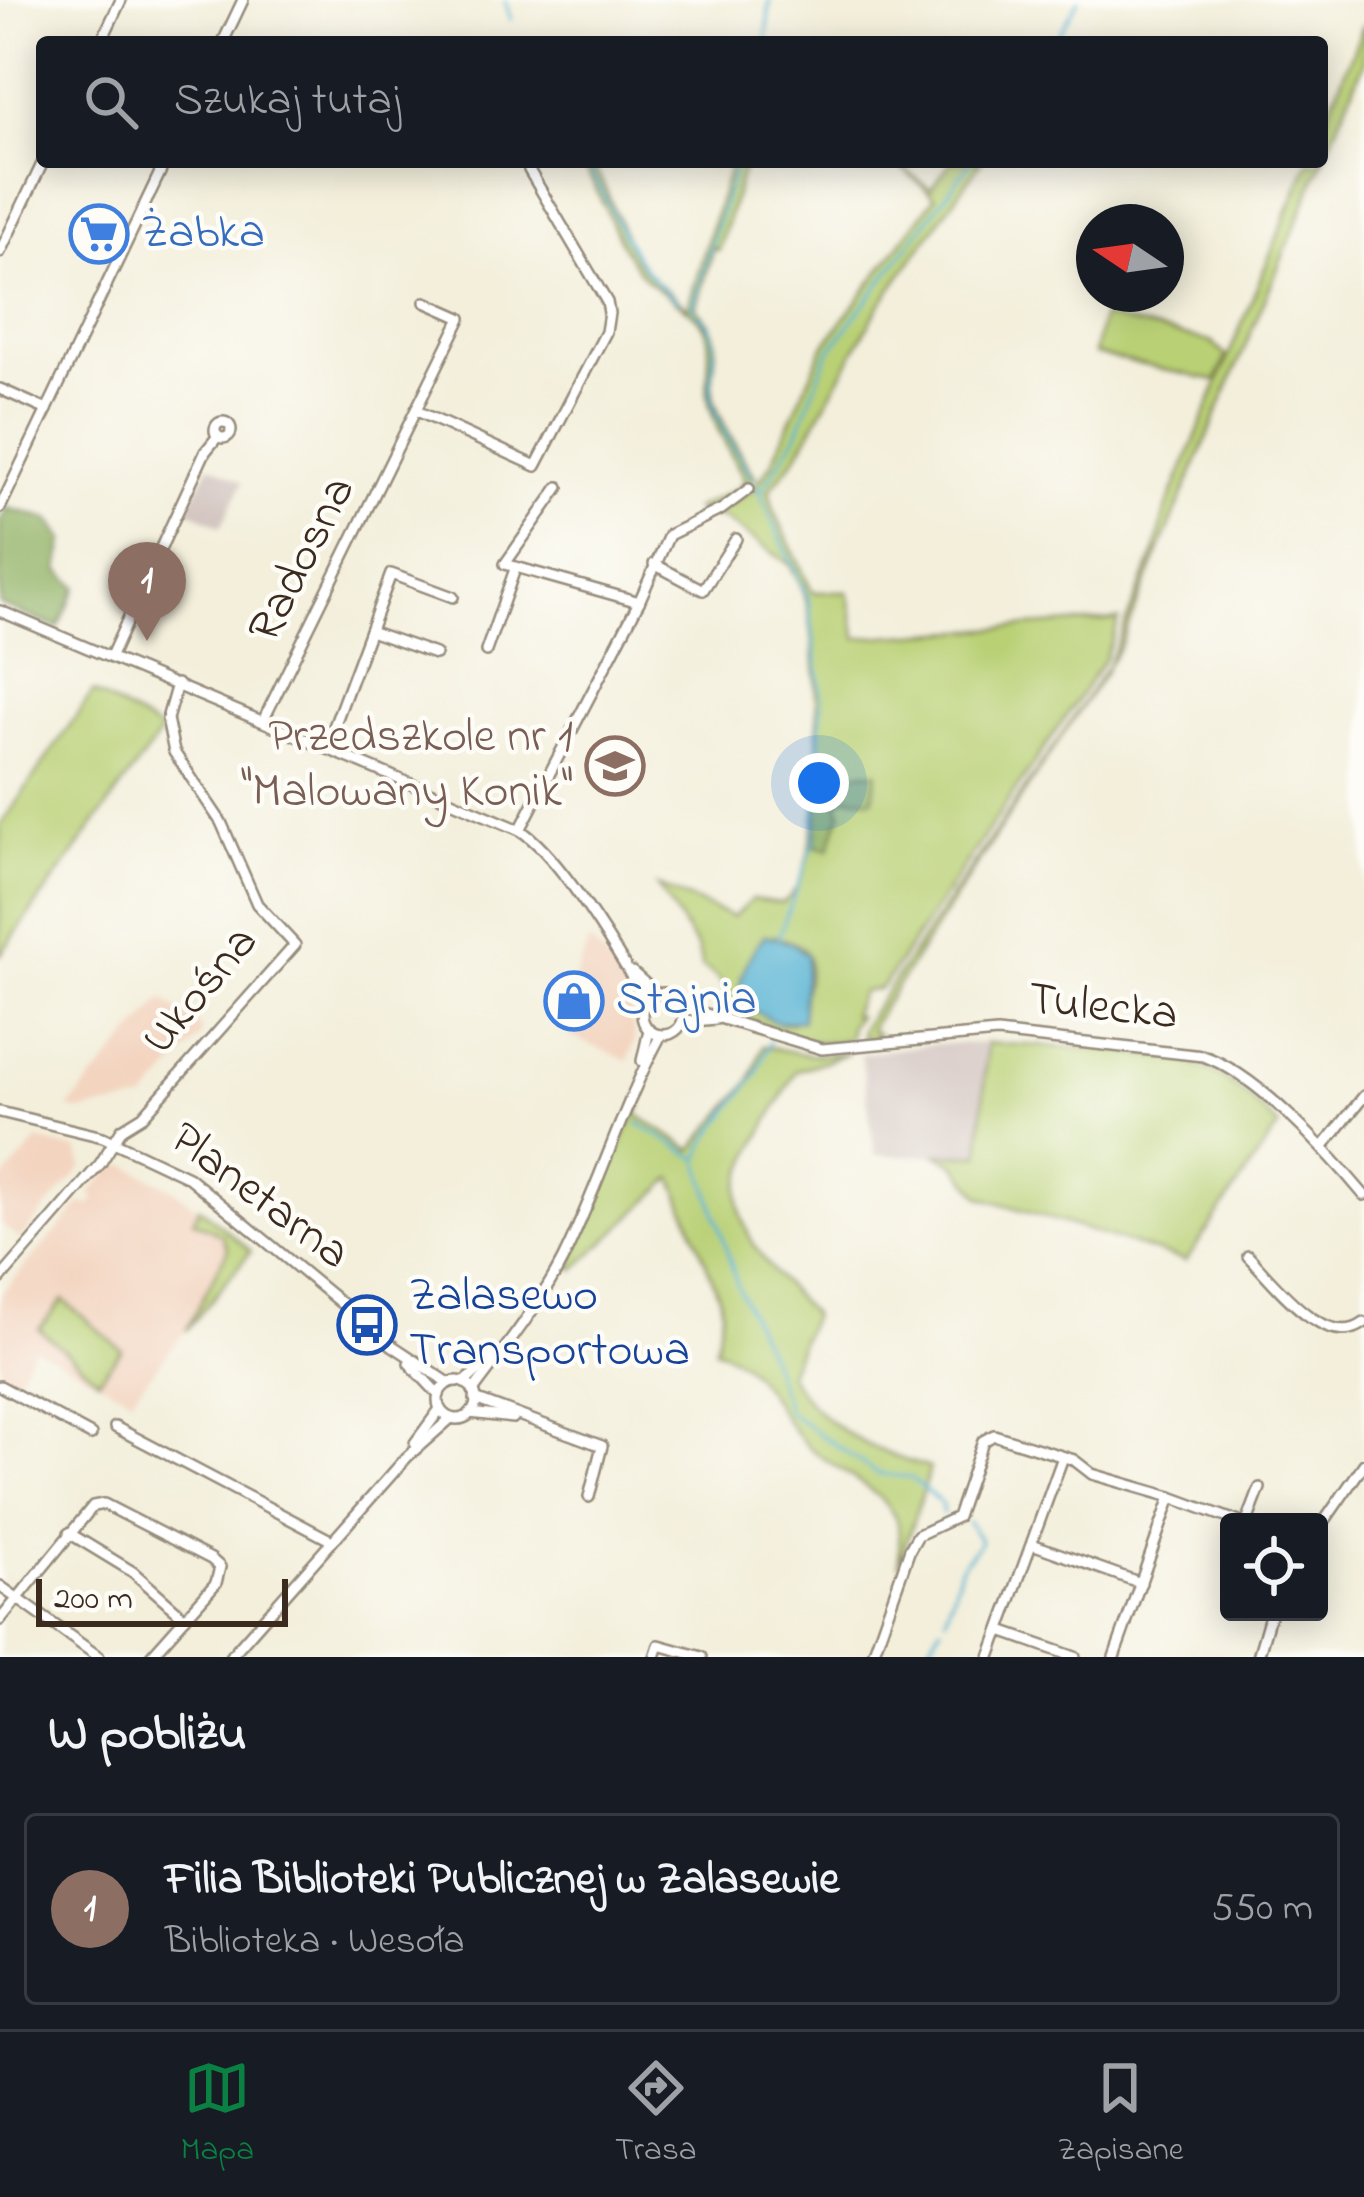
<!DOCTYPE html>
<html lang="pl">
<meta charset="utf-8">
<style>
:root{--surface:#171b24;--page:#20242c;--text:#f1f3f6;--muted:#9ea1a6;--line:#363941;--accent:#0b8043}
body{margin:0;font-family:"Indie Flower",sans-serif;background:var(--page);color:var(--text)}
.controls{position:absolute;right:36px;bottom:36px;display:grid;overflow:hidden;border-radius:12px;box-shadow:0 6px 30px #0003}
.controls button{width:108px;height:108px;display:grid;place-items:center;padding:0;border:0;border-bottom:3px solid var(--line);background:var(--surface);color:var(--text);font:60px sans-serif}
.compass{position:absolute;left:1076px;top:204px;width:108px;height:108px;border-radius:50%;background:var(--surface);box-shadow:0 6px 30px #0003;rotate:283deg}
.scale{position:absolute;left:36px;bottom:30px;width:252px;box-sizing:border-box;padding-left:12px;border:6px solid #3b2a1e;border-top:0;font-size:33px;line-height:42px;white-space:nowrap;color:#3b2a1e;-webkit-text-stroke:9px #fdfcf7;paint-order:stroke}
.you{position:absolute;left:819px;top:783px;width:42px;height:42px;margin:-30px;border:9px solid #fff;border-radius:50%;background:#1a73e8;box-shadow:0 0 0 18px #1a73e833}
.badge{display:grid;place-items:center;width:78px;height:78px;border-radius:50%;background:var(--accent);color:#fff;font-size:39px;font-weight:700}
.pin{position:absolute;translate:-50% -99px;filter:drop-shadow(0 3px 6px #0008)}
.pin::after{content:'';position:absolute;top:63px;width:42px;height:36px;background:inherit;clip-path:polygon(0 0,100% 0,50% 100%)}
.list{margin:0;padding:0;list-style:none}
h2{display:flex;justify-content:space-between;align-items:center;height:156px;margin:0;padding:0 48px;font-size:51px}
h2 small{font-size:39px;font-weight:400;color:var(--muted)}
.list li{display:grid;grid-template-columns:78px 1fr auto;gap:36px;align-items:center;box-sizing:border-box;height:192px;margin:0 24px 24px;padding:0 24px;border:3px solid var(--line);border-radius:12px}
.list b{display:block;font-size:45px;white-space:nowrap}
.list p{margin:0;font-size:39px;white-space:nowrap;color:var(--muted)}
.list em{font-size:39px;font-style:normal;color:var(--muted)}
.icon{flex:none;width:66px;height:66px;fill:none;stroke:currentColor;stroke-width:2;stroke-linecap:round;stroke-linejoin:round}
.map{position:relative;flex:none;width:1364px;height:1657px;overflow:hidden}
.search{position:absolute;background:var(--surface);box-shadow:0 6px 30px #0003;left:36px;right:36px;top:36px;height:132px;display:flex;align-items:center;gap:30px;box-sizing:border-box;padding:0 42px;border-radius:12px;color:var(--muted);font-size:45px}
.sheet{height:372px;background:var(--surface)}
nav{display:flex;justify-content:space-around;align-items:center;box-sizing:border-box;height:168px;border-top:3px solid var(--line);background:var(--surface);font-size:33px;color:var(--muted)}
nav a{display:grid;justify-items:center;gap:6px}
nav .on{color:var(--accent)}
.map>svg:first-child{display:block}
.built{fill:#f3d4bf}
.industrial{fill:#cfc0bb}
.green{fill:#b9d075;stroke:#7a7d4a;stroke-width:3;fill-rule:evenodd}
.forest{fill:#92b266;stroke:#666e42;stroke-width:3}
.water{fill:#55b2d3;stroke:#486e78;stroke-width:3}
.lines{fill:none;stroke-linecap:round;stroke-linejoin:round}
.stream{stroke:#55b2d3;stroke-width:3}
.minor-casing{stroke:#978c7c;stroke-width:14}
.minor{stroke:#fff;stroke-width:9}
.labels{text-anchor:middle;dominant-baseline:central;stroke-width:9;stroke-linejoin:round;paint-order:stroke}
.shop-label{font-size:48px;fill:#366cbe;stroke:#fdfcf7;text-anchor:start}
.street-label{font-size:48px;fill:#3b2a1e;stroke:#fdfcf7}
.education-label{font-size:48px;fill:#785e54;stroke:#fdfcf7;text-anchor:end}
.transit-label{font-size:48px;fill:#164399;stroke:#fdfcf7;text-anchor:start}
</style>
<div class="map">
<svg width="1364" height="1657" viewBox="0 0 1364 1657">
<rect width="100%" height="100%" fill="#fdfcf7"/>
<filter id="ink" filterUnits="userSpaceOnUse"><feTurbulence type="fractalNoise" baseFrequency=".00833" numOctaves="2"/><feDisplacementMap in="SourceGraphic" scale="24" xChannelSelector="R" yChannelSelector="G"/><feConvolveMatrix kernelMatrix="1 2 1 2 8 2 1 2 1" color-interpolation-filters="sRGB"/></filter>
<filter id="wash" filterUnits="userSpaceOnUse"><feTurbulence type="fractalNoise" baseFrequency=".004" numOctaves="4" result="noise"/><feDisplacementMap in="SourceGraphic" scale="48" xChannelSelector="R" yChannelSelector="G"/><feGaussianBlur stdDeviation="2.7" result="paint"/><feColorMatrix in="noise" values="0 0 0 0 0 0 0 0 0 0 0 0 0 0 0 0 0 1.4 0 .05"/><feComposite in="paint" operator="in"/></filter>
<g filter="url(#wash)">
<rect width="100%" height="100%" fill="#f3efdb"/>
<!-- built -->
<g class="built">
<path d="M589,941L628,985L635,1039L628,1061L570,1036L575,1021L561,1016Z"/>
<path d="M163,999L201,1027L202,1035L145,1101L81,1111L68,1108Z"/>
<path d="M38,1140L78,1150L83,1167L19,1240L0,1223V1183Z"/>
<path d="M126,1165L175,1190L251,1251L131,1398L34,1347L13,1386L0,1379V1295L82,1202L89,1206L95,1199L90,1193L112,1169Z"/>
</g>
<!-- industrial -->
<g class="industrial">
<path d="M210,465L243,482L221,527L187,509Z"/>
<path d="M987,1043L980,1156L875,1155L861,1054L935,1044Z"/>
</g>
<!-- green -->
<g class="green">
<path d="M1364,24V62L1119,648L873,1023L871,1031L878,1034L877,1037L862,1039L861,1030L867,1020L1105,672L1156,550L1164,515L1308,162H1322V127Z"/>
<path d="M581,162H590C612,193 618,230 637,260C650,279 670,293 688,307L731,162H745L719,250L714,248L696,308C735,345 701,368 717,408C726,432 742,455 755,477L735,497L709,514L695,509L737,489L745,480C732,454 711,424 708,395C706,375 713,349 706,330C700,313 658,292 643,276C615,244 605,198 581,162Z"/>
<path d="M895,162L931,189L951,162H981L878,308L797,456L769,491L774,510L812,592H848L857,638L1119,620L1104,660L885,983L879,989L862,992L852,1015L858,1016L850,1026V1037C812,1054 763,1024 728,1008C728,987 721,978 702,967L698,949L657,886L733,917L752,899L781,903C833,880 820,646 805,596C802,583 795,574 789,564L724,519L713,515L751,491L771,465L823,347L935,197ZM775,936C783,940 796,942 802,948C819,965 799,1005 792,1023L781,1024Z"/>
<path d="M1102,317L1212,342L1226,356L1216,381L1094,354Z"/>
<path d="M93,692L162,731L0,955V826Z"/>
<path d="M987,1043C1044,1047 1165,1048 1213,1072C1238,1085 1259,1108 1279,1126L1186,1261L981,1197L955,1164L935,1154L980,1155Z"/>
<path d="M763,1046L810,1055L849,1053L796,1071C779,1104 752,1145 741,1180C727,1230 782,1282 812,1315L788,1373C818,1426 873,1452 930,1468L899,1565C899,1550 901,1532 895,1518C880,1487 834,1470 809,1447C773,1415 764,1364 715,1349L722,1312L719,1296L673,1178L575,1269L570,1267L638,1104L641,1105L637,1115L692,1150L750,1081Z"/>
<path d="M199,1207L251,1251L186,1331L228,1249L222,1235L193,1220Z"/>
<path d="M63,1300L122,1350L98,1379L39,1329Z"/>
</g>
<!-- forest -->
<g class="forest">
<path d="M7,508L49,519L64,540L59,570L77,587L58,628L0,605V522Z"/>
<path d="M877,772L873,799L847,797L837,803L841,813L829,849L816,847L820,773Z"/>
</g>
<!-- water -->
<path class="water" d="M765,935L794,944L807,956L802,1020L777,1023L740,1003C736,981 750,951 765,935Z"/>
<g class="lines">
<!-- stream -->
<g class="stream">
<path d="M505,0L511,20"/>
<path d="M766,42L770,0"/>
<path d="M1054,42L1079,0"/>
<path d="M585,162C619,214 625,262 678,301"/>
<path d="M692,310L736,162"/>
<path d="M698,314C729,338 704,373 713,404C720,430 740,456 753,480"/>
<path d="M756,485L808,598L822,697L814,843L778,938"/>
<path d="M761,492L796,436L828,353L971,162"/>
<path d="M770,1042L756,1075L706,1142L699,1160L738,1287L771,1360L788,1412L876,1473L911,1478L941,1503L943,1514"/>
<path d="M638,1123L698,1159"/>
<path d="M946,1617L960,1568L981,1541L968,1522"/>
<path d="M922,1657L941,1627"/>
</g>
</g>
</g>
<g filter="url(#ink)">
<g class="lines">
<defs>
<g id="minor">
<path d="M101,42L121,0"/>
<path d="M223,42L243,0"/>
<path d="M0,252L43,162"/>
<path d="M0,389L47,410"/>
<path d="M417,411L536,466L606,332L609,313L607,302L529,170"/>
<circle cx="223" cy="430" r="8"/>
<path d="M559,487L505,564L639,602"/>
<path d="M0,508L165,162"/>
<path d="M654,564L703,590L736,539"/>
<path d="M0,611L520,830C561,856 621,958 646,1001"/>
<path d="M370,631L435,654"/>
<path d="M486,651L515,569"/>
<path d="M111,656L205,452L218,436"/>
<path d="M263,721L461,318L425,302"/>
<path d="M326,748L391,574L453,597"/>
<path d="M520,830L639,602L669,535L722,509L749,489"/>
<path d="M632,972L657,994"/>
<circle cx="663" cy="1014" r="21"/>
<path d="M683,1007L822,1049L997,1033L1203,1056C1256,1073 1328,1152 1364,1195"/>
<path d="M683,1022L716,1019"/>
<path d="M642,1061L649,1030"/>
<path d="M0,1112L103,1137L188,1177L393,1346L449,1383"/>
<path d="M1323,1147L1364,1096"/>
<path d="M1248,1256C1273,1281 1325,1352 1364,1323"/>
<path d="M0,1279L100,1164L122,1129L143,1116L295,945L257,904L221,822L174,752L167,719L177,684"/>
<path d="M409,1363L439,1395"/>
<circle cx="457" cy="1400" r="19"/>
<path d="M464,1383L497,1352"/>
<path d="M0,1386L91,1435"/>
<path d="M473,1391C505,1348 539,1306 563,1259C599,1186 622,1107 661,1035"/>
<path d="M475,1399L602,1446L589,1497"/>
<path d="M470,1413L513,1418"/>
<path d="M115,1427L332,1541"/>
<path d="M415,1443L440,1409"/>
<path d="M1247,1522L1260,1488"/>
<path d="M1319,1529L1364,1464"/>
<path d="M69,1533L133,1572L185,1618"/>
<path d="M1032,1544L1141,1583"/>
<path d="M0,1586L99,1657"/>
<path d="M0,1620L93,1506L104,1504L211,1559L220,1567L216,1583L150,1657"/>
<path d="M1001,1631L1075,1657"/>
<path d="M230,1657L407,1457L451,1418"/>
<path d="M655,1657L659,1645L702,1657"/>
<path d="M872,1657L910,1549L918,1535L957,1517L983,1441L994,1435L1074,1460L1092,1474L1171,1497L1239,1522"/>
<path d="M990,1657L1063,1457"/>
<path d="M1114,1657L1171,1497"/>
<path d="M1258,1657L1271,1612"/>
</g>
</defs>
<!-- minor casing -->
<use href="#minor" class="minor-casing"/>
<!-- minor -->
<use href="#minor" class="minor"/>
</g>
</g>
<!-- icons -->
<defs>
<symbol id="supermarket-ring" viewBox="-11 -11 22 22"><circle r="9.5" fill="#fdfcf7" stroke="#3f7fe0" stroke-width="1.5"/><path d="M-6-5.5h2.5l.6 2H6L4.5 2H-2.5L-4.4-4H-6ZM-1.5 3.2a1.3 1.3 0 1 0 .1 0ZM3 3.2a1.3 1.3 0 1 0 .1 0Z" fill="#3f7fe0"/></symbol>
<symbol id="school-ring" viewBox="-11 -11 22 22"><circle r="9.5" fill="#fdfcf7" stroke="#8d6e63" stroke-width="1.5"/><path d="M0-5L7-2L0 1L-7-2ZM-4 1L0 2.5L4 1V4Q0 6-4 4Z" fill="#8d6e63"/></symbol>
<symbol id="shop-ring" viewBox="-11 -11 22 22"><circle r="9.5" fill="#fdfcf7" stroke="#3f7fe0" stroke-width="1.5"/><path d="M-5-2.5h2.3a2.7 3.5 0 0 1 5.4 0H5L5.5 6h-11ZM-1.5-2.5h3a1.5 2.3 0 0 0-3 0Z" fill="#3f7fe0"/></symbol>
<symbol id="bus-ring" viewBox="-11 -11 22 22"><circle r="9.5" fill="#fdfcf7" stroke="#1a4fb4" stroke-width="1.5"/><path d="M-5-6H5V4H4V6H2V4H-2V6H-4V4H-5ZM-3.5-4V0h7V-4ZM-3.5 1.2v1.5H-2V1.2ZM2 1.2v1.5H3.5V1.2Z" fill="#1a4fb4"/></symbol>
</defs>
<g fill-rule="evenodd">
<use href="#supermarket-ring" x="66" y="201" width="66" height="66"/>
<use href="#school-ring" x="582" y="733" width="66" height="66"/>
<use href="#shop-ring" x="541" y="968" width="66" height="66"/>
<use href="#bus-ring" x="334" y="1292" width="66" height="66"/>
</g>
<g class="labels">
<!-- shop labels -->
<g class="shop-label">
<text x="141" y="234">Żabka</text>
<text x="616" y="1001">Stajnia</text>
</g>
<!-- street labels -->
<g class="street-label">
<text transform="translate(303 560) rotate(-63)">Radosna</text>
<text transform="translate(201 991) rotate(-50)">Ukośna</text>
<text transform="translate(1103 1008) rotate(6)">Tulecka</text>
<text transform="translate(259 1197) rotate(37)">Planetarna</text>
</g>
<!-- education labels -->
<g class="education-label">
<text x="573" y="738">Przedszkole nr 1<tspan x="573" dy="55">"Malowany Konik"</tspan></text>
</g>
<!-- transit labels -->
<g class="transit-label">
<text x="409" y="1297">Zalasewo<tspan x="409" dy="55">Transportowa</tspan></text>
</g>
</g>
</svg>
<div class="controls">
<button><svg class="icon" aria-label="locate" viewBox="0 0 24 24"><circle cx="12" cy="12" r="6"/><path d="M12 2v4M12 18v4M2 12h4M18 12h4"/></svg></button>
</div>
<svg class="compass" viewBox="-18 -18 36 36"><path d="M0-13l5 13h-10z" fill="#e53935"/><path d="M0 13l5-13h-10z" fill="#9ea1a6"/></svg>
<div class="scale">200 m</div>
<div class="you"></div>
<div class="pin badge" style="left:147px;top:641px;background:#8d6e63">1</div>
<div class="search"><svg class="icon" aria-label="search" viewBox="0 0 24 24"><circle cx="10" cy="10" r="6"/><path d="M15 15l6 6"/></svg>Szukaj tutaj</div>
</div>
<section class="sheet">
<h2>W pobliżu<small></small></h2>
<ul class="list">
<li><span class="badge" style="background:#8d6e63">1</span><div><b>Filia Biblioteki Publicznej w Zalasewie</b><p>Biblioteka · Wesoła</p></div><em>550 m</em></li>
</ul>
</section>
<nav>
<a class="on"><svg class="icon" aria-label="map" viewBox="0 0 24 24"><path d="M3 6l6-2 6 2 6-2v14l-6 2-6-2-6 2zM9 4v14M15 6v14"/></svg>Mapa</a>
<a><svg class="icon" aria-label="directions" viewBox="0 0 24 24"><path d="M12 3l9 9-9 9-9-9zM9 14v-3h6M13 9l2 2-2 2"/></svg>Trasa</a>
<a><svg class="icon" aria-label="saved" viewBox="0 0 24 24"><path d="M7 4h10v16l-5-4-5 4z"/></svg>Zapisane</a>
</nav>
